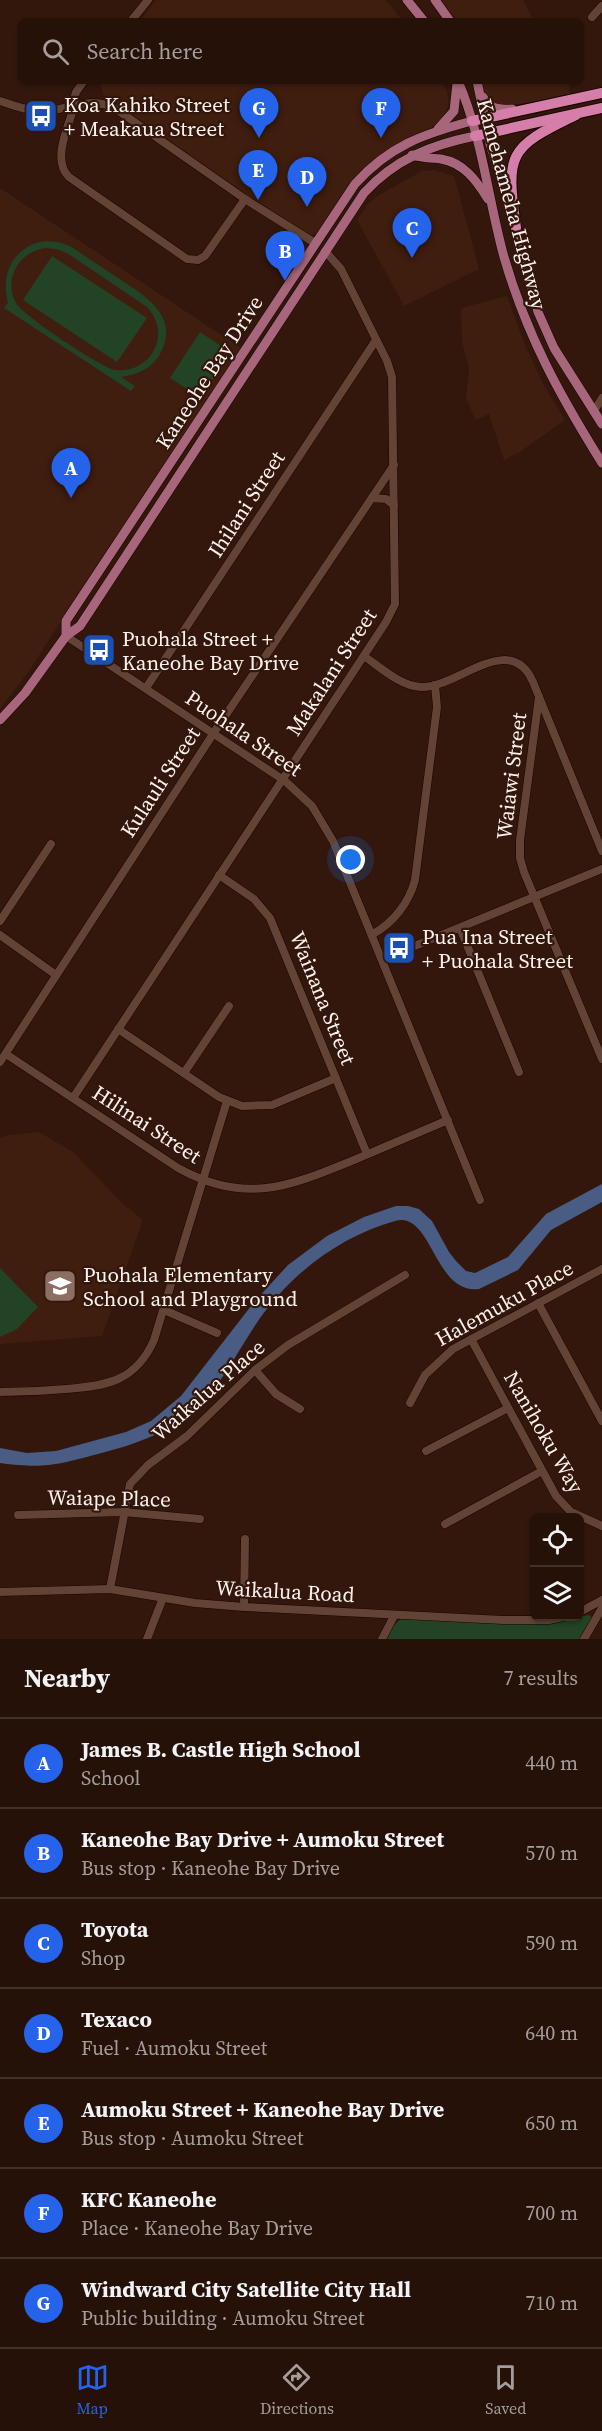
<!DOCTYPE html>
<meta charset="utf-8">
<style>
:root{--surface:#261109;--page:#2e1a12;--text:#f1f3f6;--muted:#a49d9c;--line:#42312a;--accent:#2563eb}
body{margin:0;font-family:"Source Serif 4",serif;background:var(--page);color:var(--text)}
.controls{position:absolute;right:18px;bottom:18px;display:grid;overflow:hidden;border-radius:9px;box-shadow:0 2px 4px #0004}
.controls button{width:54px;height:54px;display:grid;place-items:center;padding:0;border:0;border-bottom:2px solid var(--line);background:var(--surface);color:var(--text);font:30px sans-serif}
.you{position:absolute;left:351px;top:860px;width:21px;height:21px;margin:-15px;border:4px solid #fff;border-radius:50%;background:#1a73e8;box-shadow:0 0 0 9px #1a73e833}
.badge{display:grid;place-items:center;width:39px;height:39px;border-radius:50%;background:var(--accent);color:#fff;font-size:20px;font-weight:700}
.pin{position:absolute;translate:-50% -50px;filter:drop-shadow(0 2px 3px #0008)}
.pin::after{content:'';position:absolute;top:32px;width:21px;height:18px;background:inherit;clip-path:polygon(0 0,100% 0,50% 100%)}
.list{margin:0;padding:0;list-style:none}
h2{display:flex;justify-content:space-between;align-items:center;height:78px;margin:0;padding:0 24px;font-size:26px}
h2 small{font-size:20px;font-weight:400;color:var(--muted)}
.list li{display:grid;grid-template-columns:39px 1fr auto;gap:18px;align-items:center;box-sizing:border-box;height:90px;padding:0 24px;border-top:2px solid var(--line)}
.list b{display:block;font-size:22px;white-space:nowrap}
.list p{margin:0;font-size:20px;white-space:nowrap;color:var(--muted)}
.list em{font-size:20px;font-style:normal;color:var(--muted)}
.icon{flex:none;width:33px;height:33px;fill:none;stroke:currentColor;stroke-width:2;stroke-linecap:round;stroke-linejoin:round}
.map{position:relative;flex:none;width:602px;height:1639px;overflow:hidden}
.search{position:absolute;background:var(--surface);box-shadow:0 2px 4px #0004;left:18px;right:18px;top:18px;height:66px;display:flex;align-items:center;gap:15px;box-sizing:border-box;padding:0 21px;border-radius:9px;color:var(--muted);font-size:22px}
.sheet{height:708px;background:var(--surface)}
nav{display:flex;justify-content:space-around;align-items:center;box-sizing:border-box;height:84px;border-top:2px solid var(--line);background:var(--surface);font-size:16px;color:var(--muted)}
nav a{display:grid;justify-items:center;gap:3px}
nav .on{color:var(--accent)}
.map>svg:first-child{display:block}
.built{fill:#3f1d0f}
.green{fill:#224325;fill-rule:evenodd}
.water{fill:#495c83}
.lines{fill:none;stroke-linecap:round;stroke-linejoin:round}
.minor-casing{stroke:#190300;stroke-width:9}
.major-casing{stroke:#190300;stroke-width:10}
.highway-casing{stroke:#190300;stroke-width:12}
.minor{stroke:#624336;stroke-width:8}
.major{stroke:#a7667b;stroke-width:9}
.highway{stroke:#d57ea9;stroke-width:10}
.labels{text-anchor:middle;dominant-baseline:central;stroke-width:4.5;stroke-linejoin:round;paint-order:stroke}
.poi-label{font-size:21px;fill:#fdf1ed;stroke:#33170c;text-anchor:start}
.street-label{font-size:21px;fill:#fdf1ed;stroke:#33170c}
</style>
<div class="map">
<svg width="602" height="1639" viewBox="0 0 602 1639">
<rect width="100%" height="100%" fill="#33170c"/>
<!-- built -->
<g class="built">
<path d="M156,0H386L403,21H140Z"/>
<path d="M435,0H523L534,21H448Z"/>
<path d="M99,81H441L447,92L449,104L442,120L432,127L398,143L368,167L318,232L310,236L304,235L126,111L105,99Z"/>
<path d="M480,81H570L569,96L506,106L493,105L486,97Z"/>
<path d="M434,170L454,176L479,269L404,306L357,220L368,204L377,196L422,171Z"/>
<path d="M0,188L241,348L184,439L102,557L29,671L0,709Z"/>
<path d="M507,296L525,345L544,385L565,420L520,452L504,460L489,414L476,420L466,399L469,368L462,342L461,308Z"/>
<path d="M39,1132L73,1152L123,1204L143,1220L102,1336L0,1344V1138L8,1135Z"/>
</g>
<!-- green -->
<g class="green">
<path d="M45,241L58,242L70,246C86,257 102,267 118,278C144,295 181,316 160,354C152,368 138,375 121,377L135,386L131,391L4,308L8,303C0,273 14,246 45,241ZM45,248L56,249L67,253L147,307C158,319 162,335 154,350C147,364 131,372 115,370C102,368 22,315 16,303C3,278 19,252 45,248Z"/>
<path d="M52,256L147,318L117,362L23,300Z"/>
<path d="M200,332L230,352L201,398L170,378Z"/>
<path d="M0,1268L38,1307L17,1329L0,1337Z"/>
<path d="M588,1615L591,1616L592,1619L580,1639H386L395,1624L401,1619L536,1624L555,1623Z"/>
</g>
<!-- water -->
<path class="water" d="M602,1184V1202L551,1230L518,1270L479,1289C434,1295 432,1210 395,1221C338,1237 288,1276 256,1324C236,1354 220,1388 192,1412C164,1435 132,1445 98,1454C56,1465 44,1469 0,1463V1448L27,1453L56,1451L126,1432L151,1421L181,1396L255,1301L288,1265L327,1236L364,1217L396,1206H408L419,1209L432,1221L449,1252L456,1261L466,1271L475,1273L508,1257L546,1214Z"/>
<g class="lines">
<defs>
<g id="minor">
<path d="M592,17L602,6"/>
<path d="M131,21L148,0"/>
<path d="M0,101C16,106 30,112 47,111C71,109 86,97 113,107L245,199L315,243"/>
<path d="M73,104L76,92L84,81"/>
<path d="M75,104C69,125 51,160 69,177L187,259L198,260L205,256L245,199"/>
<path d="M594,411L602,398"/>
<path d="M372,498L386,499L394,505"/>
<path d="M66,636L285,781L312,806L333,841L480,1200"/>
<path d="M364,656C380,667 400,686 421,687C456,689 510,629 533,682L602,851"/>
<path d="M146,688L376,340"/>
<path d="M539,697L520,840V858L524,872L602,1059"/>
<path d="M219,875L254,899L270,918L367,1154"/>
<path d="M0,921L51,844"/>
<path d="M460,928L519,1072"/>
<path d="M373,934C393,923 409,903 415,880L437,707L435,685"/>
<path d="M0,935L56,975"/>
<path d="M383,959L602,869"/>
<path d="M118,1029L219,1097L242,1106L272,1105L336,1078"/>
<path d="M6,1054L178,1168C245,1205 288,1187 354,1160C385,1147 417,1133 448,1120"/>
<path d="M0,1062L215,731L394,465"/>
<path d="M184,1073L229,1006"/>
<path d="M73,1098L386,622L395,604L392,377L387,361L341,269L325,251"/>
<path d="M538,1303L602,1421"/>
<path d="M164,1310L217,1333"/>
<path d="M471,1339L556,1496L571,1512L602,1526"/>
<path d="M255,1370L276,1394L300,1409"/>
<path d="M0,1392C22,1392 44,1391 66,1389C107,1386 136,1381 154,1340L227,1101"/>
<path d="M410,1403L425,1375L453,1349L602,1269"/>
<path d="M426,1451L508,1408"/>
<path d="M18,1515L123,1512L200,1519"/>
<path d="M445,1524L542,1471"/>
<path d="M110,1589L130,1484L148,1465L187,1436L255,1370L288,1345L405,1275"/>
<path d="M0,1592L110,1589L195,1603L244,1607L503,1620H549L568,1616"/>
<path d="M244,1607L245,1539"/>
<path d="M580,1612L602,1600"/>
<path d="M147,1639L163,1598"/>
<path d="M382,1639L394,1616"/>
<path d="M584,1639L602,1608"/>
</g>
<g id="major">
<path d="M407,0L424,21"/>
<path d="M435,0L450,21"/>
<path d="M458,81C482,136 488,199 504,257C527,336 559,394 602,463"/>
<path d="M477,81L490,144L516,228L538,312L554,348L602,424"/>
<path d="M483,97C489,109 499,110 512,109"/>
<path d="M438,129L454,111L457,83"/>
<path d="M412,155C421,158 431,158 441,159C464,163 476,180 488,199"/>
<path d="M66,636V621L355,184C389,146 423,134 472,121"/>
<path d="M0,720L25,693L66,636L80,626L364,193C395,159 431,145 475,136"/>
</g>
<g id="highway">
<path d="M472,121L602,93"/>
<path d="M475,136L602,108"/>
<path d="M516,228C506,154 507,148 576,115"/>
</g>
</defs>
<!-- minor casing -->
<use href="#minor" class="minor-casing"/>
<!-- major casing -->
<use href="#major" class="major-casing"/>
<!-- highway casing -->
<use href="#highway" class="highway-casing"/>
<!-- minor -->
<use href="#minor" class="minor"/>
<!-- major -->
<use href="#major" class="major"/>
<!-- highway -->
<use href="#highway" class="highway"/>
</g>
<!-- icons -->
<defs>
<symbol id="bus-square" viewBox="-11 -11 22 22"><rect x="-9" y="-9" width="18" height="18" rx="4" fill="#1a4fb4" stroke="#33170c"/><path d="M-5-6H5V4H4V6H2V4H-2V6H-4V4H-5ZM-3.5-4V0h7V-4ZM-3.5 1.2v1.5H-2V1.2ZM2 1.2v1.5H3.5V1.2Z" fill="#fff"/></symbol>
<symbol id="school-square" viewBox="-11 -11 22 22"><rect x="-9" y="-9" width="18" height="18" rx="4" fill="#8d6e63" stroke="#33170c"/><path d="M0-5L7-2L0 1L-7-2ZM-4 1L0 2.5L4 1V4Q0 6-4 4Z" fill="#fff"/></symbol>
</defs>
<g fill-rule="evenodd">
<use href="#bus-square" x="22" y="97" width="38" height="38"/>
<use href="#bus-square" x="80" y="631" width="38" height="38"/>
<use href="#bus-square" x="380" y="929" width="38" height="38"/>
<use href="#school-square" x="41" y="1267" width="38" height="38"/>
</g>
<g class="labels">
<!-- poi labels -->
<g class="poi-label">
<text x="64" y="104">Koa Kahiko Street<tspan x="64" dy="24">+ Meakaua Street</tspan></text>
<text x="122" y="638">Puohala Street +<tspan x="122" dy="24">Kaneohe Bay Drive</tspan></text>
<text x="422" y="936">Pua Ina Street<tspan x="422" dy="24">+ Puohala Street</tspan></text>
<text x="83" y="1274">Puohala Elementary<tspan x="83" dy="24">School and Playground</tspan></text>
</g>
<!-- street labels -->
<g class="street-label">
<text transform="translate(512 204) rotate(75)">Kamehameha Highway</text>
<text transform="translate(209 372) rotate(-57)">Kaneohe Bay Drive</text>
<text transform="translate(246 504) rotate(-57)">Ihilani Street</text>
<text transform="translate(331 672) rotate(-57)">Makalani Street</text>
<text transform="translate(244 733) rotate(34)">Puohala Street</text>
<text transform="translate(511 776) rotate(-83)">Waiawi Street</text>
<text transform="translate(160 782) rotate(-57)">Kulauli Street</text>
<text transform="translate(323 998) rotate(68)">Wainana Street</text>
<text transform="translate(147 1124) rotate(33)">Hilinai Street</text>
<text transform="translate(504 1303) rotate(-29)">Halemuku Place</text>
<text transform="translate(208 1390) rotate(-41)">Waikalua Place</text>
<text transform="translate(544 1432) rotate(60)">Nanihoku Way</text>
<text transform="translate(109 1498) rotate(1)">Waiape Place</text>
<text transform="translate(285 1591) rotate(3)">Waikalua Road</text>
</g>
</g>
</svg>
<div class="controls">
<button><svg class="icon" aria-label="locate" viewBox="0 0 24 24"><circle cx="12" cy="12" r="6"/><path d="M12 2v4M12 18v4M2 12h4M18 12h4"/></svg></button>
<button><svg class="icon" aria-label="layers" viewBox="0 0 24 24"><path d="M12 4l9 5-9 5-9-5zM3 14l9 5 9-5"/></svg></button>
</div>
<div class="you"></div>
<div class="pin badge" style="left:71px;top:498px">A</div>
<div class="pin badge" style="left:285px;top:281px">B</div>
<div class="pin badge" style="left:412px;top:258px">C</div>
<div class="pin badge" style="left:307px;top:207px">D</div>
<div class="pin badge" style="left:258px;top:200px">E</div>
<div class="pin badge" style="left:381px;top:138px">F</div>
<div class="pin badge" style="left:259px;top:138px">G</div>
<div class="search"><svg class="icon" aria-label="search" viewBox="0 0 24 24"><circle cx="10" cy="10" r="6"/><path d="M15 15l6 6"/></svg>Search here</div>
</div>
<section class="sheet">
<h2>Nearby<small>7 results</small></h2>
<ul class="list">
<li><span class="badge">A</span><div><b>James B. Castle High School</b><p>School</p></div><em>440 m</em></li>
<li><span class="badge">B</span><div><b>Kaneohe Bay Drive + Aumoku Street</b><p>Bus stop · Kaneohe Bay Drive</p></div><em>570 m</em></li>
<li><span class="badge">C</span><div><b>Toyota</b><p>Shop</p></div><em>590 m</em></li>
<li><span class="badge">D</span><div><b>Texaco</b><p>Fuel · Aumoku Street</p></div><em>640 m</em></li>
<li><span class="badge">E</span><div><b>Aumoku Street + Kaneohe Bay Drive</b><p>Bus stop · Aumoku Street</p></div><em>650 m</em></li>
<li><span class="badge">F</span><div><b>KFC Kaneohe</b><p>Place · Kaneohe Bay Drive</p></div><em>700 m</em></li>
<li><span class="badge">G</span><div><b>Windward City Satellite City Hall</b><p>Public building · Aumoku Street</p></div><em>710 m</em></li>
</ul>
</section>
<nav>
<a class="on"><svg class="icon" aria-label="map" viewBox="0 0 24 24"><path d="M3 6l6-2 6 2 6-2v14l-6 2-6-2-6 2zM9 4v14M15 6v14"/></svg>Map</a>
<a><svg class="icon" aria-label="directions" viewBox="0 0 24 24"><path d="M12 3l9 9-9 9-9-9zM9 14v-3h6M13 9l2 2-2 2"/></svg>Directions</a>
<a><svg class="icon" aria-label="saved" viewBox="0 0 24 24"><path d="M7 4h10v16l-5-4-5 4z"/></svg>Saved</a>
</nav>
